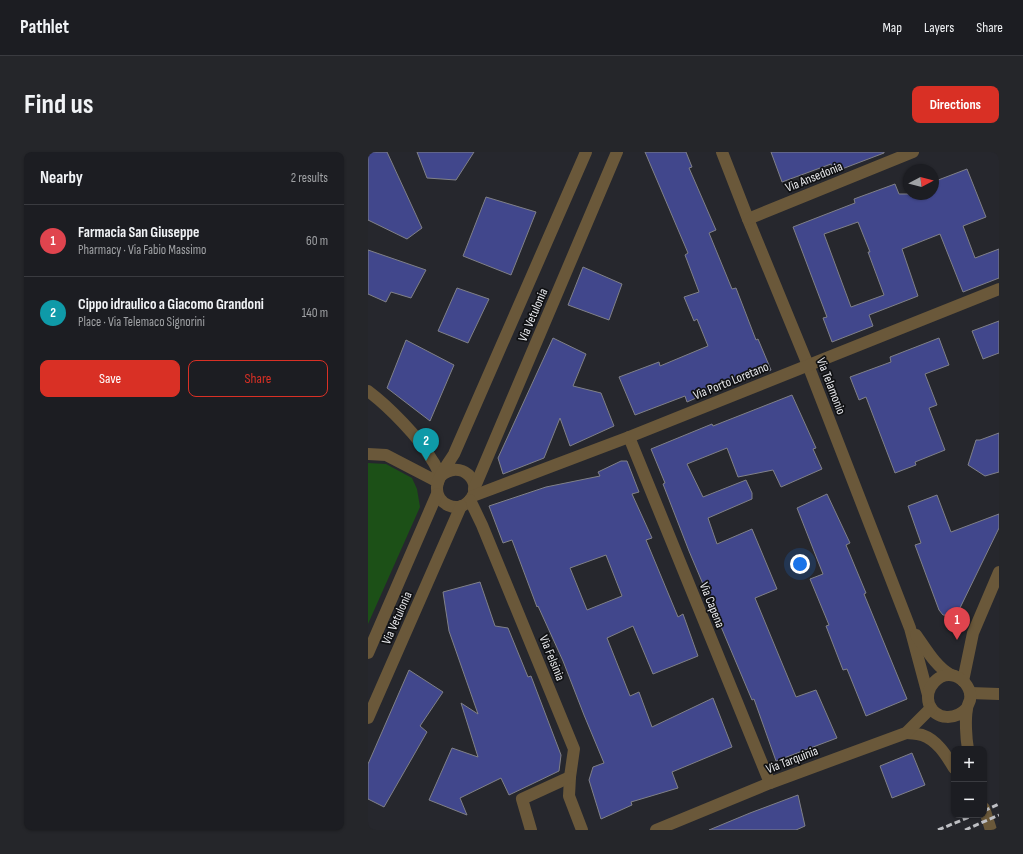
<!DOCTYPE html>
<meta charset="utf-8">
<style>
:root{--surface:#1c1d22;--page:#25262a;--text:#f1f3f6;--muted:#a0a2a5;--line:#3a3b40;--accent:#d93025}
body{margin:0;font-family:"Sofia Sans Condensed",sans-serif;background:var(--page);color:var(--text)}
.controls{position:absolute;right:12px;bottom:12px;display:grid;overflow:hidden;border-radius:8px;box-shadow:0 1px 3px #0004}
.controls button{width:36px;height:36px;display:grid;place-items:center;padding:0;border:0;border-bottom:1px solid var(--line);background:var(--surface);color:var(--text);font:20px sans-serif}
.compass{position:absolute;left:535px;top:12px;width:36px;height:36px;border-radius:50%;background:var(--surface);box-shadow:0 1px 3px #0004;rotate:83deg}
.you{position:absolute;left:432px;top:412px;width:14px;height:14px;margin:-10px;border:3px solid #fff;border-radius:50%;background:#1a73e8;box-shadow:0 0 0 6px #1a73e833}
.badge{display:grid;place-items:center;width:26px;height:26px;border-radius:50%;background:var(--accent);color:#fff;font-size:13px;font-weight:700}
.pin{position:absolute;translate:-50% -33px;filter:drop-shadow(0 1px 2px #0008)}
.pin::after{content:'';position:absolute;top:21px;width:14px;height:12px;background:inherit;clip-path:polygon(0 0,100% 0,50% 100%)}
.list{margin:0;padding:0;list-style:none}
h2{display:flex;justify-content:space-between;align-items:center;height:52px;margin:0;padding:0 16px;font-size:17px}
h2 small{font-size:13px;font-weight:400;color:var(--muted)}
.list li{display:grid;grid-template-columns:26px 1fr auto;gap:12px;align-items:center;box-sizing:border-box;height:72px;padding:0 16px;border-top:1px solid var(--line)}
.list b{display:block;font-size:15px;white-space:nowrap}
.list p{margin:0;font-size:13px;white-space:nowrap;color:var(--muted)}
.list em{font-size:13px;font-style:normal;color:var(--muted)}
.actions{display:flex;gap:8px;padding:12px 16px}
.actions a{flex:1;padding:9px 0;border:1px solid var(--accent);border-radius:8px;text-align:center;font-size:14px;color:var(--accent)}
.actions .main{background:var(--accent);color:#fff}
.map{position:relative;flex:none;width:631px;height:678px;overflow:hidden;border-radius:8px}
header{display:flex;align-items:center;gap:24px;box-sizing:border-box;height:56px;padding:0 20px;background:var(--surface);border-bottom:1px solid var(--line)}
header strong{font-size:19px}
nav{display:flex;gap:22px;margin-inline-start:auto;font-size:14px}
.intro{display:flex;align-items:center;justify-content:space-between;box-sizing:border-box;height:96px;padding:0 24px}
h1{margin:0;font-size:28px}
.button{padding:10px 18px;border-radius:8px;background:var(--accent);color:#fff;font-size:14px;font-weight:700}
main{display:flex;gap:24px;padding:0 24px}
aside{flex:1;background:var(--surface);border-radius:8px;box-shadow:0 1px 3px #0004}
.map>svg:first-child{display:block}
.pitch{fill:#1c5017}
.building{fill:#41478c;stroke:#808188;fill-rule:evenodd}
.lines{fill:none;stroke-linecap:round;stroke-linejoin:round}
.minor{stroke:#6a583a;stroke-width:12}
.rail{stroke:#bebfc4;stroke-width:3;stroke-dasharray:6 3;stroke-linecap:butt}
.labels{text-anchor:middle;dominant-baseline:central;stroke-width:3.5;stroke-linejoin:round;paint-order:stroke}
.street-label{font-size:13px;fill:#e6e7eb;stroke:#101113}
</style>
<header>
<strong>Pathlet</strong>
<nav><a>Map</a><a>Layers</a><a>Share</a></nav>
</header>
<div class="intro"><h1>Find us</h1><a class="button">Directions</a></div>
<main>
<aside>
<h2>Nearby<small>2 results</small></h2>
<ul class="list">
<li><span class="badge" style="background:#e0444e">1</span><div><b>Farmacia San Giuseppe</b><p>Pharmacy · Via Fabio Massimo</p></div><em>60 m</em></li>
<li><span class="badge" style="background:#0f9aa8">2</span><div><b>Cippo idraulico a Giacomo Grandoni</b><p>Place · Via Telemaco Signorini</p></div><em>140 m</em></li>
</ul>
<div class="actions"><a class="main">Save</a><a>Share</a></div>
</aside>
<div class="map">
<svg width="631" height="678" viewBox="0 0 631 678">
<rect width="100%" height="100%" fill="#26272d"/>
<!-- pitch -->
<path class="pitch" d="M0,311L18,312L44,326L49,337L52,355L0,472Z"/>
<!-- building -->
<g class="building">
<path d="M0,0H19L54,76L39,87L0,68Z"/>
<path d="M49,0H106L88,28L59,26Z"/>
<path d="M277,0H318L324,15L321,16L348,78L341,81L364,137L368,136L388,188L390,187L403,218L375,229L374,226L319,250L317,244L267,263L251,225L291,210L292,214L340,194L329,167L326,169L316,145L331,140L317,103L320,101Z"/>
<path d="M403,0H516V1L466,20L463,12L414,30Z"/>
<path d="M599,17L618,65L595,74L607,106L631,97V126L595,140L572,82L534,97L550,144L501,163L505,174L464,190L455,166L459,165L425,75L487,51L486,47L527,32L531,42H565V30ZM490,70L502,100H500L516,143L483,155L456,82Z"/>
<path d="M118,45L168,60L143,123L95,104Z"/>
<path d="M0,98L58,118L43,146L23,140L18,150L0,142Z"/>
<path d="M215,115L254,132L241,168L200,153Z"/>
<path d="M89,136L121,147L100,191L70,179Z"/>
<path d="M631,169V201L615,207L604,179Z"/>
<path d="M185,186L218,202L205,234L233,241L246,274L202,294L192,266L176,306L135,322L130,306Z"/>
<path d="M571,186L581,213L557,222L569,253L561,256L577,298L547,310L548,313L527,321L498,245L491,248L482,225L523,210L522,205Z"/>
<path d="M38,188L86,213L62,269L19,236Z"/>
<path d="M424,243L448,296L445,297L454,317L413,335L405,318L370,325L359,296L319,312L335,345L378,328L384,341V347L340,366L349,392L384,377L409,437L387,446L428,545L448,538L469,586L408,609L386,547L384,548L321,399L295,332L297,331L283,297L344,272L345,274Z"/>
<path d="M631,281V320L617,324L600,313L608,288H612Z"/>
<path d="M253,309H259L271,340L264,342L284,386L278,388L310,465L315,462L330,504L285,522L265,474L239,486L262,544L271,540L284,575L345,546L364,595L304,620L310,636L263,650L264,653L233,667L221,628L225,615L236,611L216,563L195,509L170,454L169,455L144,388L135,391L121,354L178,335L232,324L230,320ZM238,403L254,444L219,458L202,416Z"/>
<path d="M459,342L482,391L478,393L498,441L496,442L539,547L498,564L479,517L475,518L458,474L461,473L442,427L455,422L429,356Z"/>
<path d="M569,343L583,380L631,362V376L590,460L587,464L575,463L571,458L547,393L553,391L540,354Z"/>
<path d="M112,430L127,474L140,476L160,525L163,524L193,603L191,619L141,643L133,626L92,646L99,663L61,648L84,596L110,605L93,551L110,562L81,479L75,440Z"/>
<path d="M41,518L75,540L52,574L59,580L16,655L0,647V612Z"/>
<path d="M544,601L557,633L524,646L512,614Z"/>
<path d="M430,643L437,674L428,678H341L382,661Z"/>
</g>
<g class="lines">
<!-- minor -->
<g class="minor">
<path d="M354,0L380,67L440,213L542,476L560,543"/>
<path d="M380,67L545,0"/>
<path d="M0,239C20,254 52,286 64,308C68,313 70,319 72,325"/>
<path d="M261,285L402,631"/>
<path d="M0,302L18,303L70,330"/>
<path d="M72,325C92,305 118,331 101,349C89,362 68,352 69,335C70,324 80,312 86,302L218,0"/>
<path d="M106,337L249,0"/>
<path d="M105,344L261,285L631,137"/>
<path d="M102,348L114,373L206,597L202,625L201,644L214,678"/>
<path d="M548,483C558,497 568,515 583,523"/>
<path d="M0,501L69,342"/>
<path d="M595,529L605,481L631,420"/>
<path d="M602,541L631,542"/>
<path d="M599,556C588,568 568,569 561,552C556,536 571,519 587,524C597,528 604,538 602,548C601,551 599,554 599,557C597,567 598,586 600,597"/>
<path d="M0,566L93,354"/>
<path d="M538,581C543,581 549,582 554,583C569,588 578,603 586,616"/>
<path d="M616,656L623,678"/>
<path d="M163,678L154,647L202,625"/>
<path d="M288,678L402,631L538,581L563,556"/>
</g>
<!-- rail -->
<g class="rail">
<path d="M616,659L631,652"/>
<path d="M570,678L606,663"/>
<path d="M597,678L631,663"/>
</g>
</g>
<g class="labels">
<!-- street labels -->
<g class="street-label">
<text transform="translate(446 25) rotate(-22)">Via Ansedonia</text>
<text transform="translate(165 163) rotate(-67)">Via Vetulonia</text>
<text transform="translate(363 229) rotate(-22)">Via Porto Loretano</text>
<text transform="translate(463 234) rotate(69)">Via Telamonio</text>
<text transform="translate(344 453) rotate(68)">Via Capena</text>
<text transform="translate(29 466) rotate(-66)">Via Vetulonia</text>
<text transform="translate(184 506) rotate(68)">Via Felsinia</text>
<text transform="translate(424 608) rotate(-21)">Via Tarquinia</text>
</g>
</g>
</svg>
<div class="controls">
<button>+</button>
<button>−</button>
</div>
<svg class="compass" viewBox="-18 -18 36 36"><path d="M0-13l5 13h-10z" fill="#e53935"/><path d="M0 13l5-13h-10z" fill="#a0a2a5"/></svg>
<div class="you"></div>
<div class="pin badge" style="left:589px;top:488px;background:#e0444e">1</div>
<div class="pin badge" style="left:58px;top:309px;background:#0f9aa8">2</div>
</div>
</main>
